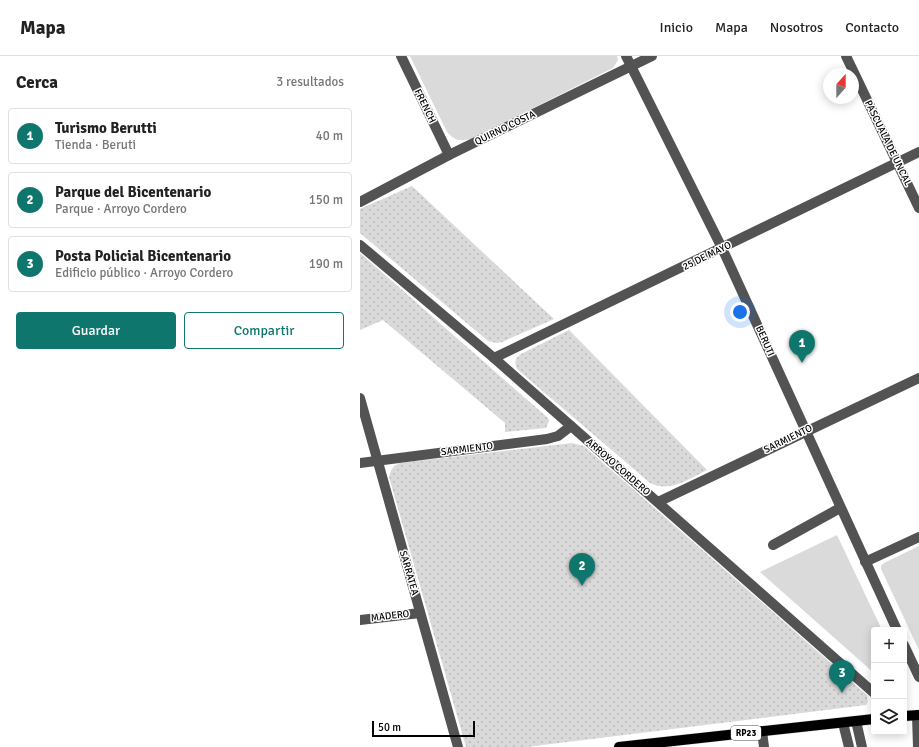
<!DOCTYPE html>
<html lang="es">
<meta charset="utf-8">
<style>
:root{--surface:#fff;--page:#f2f2f2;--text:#222;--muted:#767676;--line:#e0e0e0;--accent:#0f766e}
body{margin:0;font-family:Signika,sans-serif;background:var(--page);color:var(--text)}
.controls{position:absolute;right:12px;bottom:12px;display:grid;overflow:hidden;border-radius:4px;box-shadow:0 2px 10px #0003}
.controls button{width:36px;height:36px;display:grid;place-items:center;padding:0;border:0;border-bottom:1px solid var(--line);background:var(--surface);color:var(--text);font:20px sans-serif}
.compass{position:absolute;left:463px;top:12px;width:36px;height:36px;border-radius:50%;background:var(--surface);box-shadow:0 2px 10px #0003;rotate:21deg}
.scale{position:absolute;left:12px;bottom:10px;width:103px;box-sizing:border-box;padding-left:4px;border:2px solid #000;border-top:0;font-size:11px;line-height:14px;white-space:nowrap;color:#000;-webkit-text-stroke:3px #fff;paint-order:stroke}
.you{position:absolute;left:380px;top:256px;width:14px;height:14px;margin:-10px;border:3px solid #fff;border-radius:50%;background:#1a73e8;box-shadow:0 0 0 6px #1a73e833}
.badge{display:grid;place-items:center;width:26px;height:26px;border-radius:50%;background:var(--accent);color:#fff;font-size:13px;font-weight:700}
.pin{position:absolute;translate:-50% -33px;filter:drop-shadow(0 1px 2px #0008)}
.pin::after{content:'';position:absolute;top:21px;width:14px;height:12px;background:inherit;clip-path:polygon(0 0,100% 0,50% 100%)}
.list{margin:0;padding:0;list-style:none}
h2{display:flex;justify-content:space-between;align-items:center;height:52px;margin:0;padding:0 16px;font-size:17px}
h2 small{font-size:13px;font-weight:400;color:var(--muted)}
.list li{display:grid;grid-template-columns:26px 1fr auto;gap:12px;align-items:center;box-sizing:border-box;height:56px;margin:0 8px 8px;padding:0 8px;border:1px solid var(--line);border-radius:4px}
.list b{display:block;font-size:15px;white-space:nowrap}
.list p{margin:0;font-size:13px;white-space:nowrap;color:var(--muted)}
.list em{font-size:13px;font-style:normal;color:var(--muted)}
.actions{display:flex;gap:8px;padding:12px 16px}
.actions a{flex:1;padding:9px 0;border:1px solid var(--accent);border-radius:4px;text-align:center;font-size:14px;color:var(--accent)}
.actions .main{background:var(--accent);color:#fff}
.icon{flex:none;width:22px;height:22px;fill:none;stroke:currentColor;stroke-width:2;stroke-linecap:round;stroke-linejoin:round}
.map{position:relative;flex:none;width:559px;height:691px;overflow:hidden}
header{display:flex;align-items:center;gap:24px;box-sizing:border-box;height:56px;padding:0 20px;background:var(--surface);border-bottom:1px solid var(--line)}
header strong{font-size:19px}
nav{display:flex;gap:22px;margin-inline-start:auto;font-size:14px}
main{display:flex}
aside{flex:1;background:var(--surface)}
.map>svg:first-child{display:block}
.grass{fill:#dadada}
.park{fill:url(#park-dots)}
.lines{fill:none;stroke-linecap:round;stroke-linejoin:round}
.major-casing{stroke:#dbdbdb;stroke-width:11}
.minor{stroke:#535353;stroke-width:10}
.major{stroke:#000;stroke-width:10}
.labels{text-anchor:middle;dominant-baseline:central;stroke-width:3;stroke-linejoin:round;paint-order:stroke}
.shield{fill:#fff;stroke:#4c4c4c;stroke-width:1}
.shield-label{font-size:9px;font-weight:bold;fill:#000}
.street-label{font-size:10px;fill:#000;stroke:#fff}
</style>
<header>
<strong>Mapa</strong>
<nav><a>Inicio</a><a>Mapa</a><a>Nosotros</a><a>Contacto</a></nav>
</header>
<main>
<aside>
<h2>Cerca<small>3 resultados</small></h2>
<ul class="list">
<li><span class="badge">1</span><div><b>Turismo Berutti</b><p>Tienda · Beruti</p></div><em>40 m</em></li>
<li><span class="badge">2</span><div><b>Parque del Bicentenario</b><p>Parque · Arroyo Cordero</p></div><em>150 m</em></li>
<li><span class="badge">3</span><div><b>Posta Policial Bicentenario</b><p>Edificio público · Arroyo Cordero</p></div><em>190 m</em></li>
</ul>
<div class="actions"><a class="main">Guardar</a><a>Compartir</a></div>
</aside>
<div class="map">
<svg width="559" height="691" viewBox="0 0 559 691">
<defs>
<pattern id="park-dots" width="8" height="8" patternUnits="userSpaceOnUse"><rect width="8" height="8" fill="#dadada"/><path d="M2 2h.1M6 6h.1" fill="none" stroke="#b9b9b9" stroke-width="1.8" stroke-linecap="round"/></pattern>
</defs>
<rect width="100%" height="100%" fill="#fff"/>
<!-- grass -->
<g class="grass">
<path d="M50,0H257L258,4L253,12L111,83C100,85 95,85 87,76Z"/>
<path d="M477,479L522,574H514V617L400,516Z"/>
<path d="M559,490V594L521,513V510L524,507Z"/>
</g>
<!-- park -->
<g class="park">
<path d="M52,130L194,263L142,286L137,287L128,285L0,177V153Z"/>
<path d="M0,197L188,362L189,365L186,372L145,376V367L23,264L0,274Z"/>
<path d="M209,274L347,414C329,423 310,437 290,427L157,313C154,305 155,303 161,298Z"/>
<path d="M212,387L224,390L507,639L508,646L506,649L167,691H106L29,421C31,413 33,410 40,407Z"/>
</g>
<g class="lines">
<defs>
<g id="major">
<path d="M544,660L559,659"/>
<path d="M259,691L514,663"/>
</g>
</defs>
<!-- major casing -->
<use href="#major" class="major-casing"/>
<!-- minor -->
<g class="minor">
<path d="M41,0L89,99"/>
<path d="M266,0L362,192L537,574"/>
<path d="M486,0L559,152"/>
<path d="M0,146L89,99L292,0"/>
<path d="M0,189L134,302L514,637"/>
<path d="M134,302L559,96"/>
<path d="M0,342L98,691"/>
<path d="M0,407L187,383L198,380L211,370"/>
<path d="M298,446L559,322"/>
<path d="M413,489L480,452"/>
<path d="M505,506L559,481"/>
<path d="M0,564L60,557"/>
<path d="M544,589L559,621"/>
<path d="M557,659L558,691"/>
<path d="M496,665L502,691"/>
<path d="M483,667L489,691"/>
<path d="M402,675L404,691"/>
</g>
<!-- major -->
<use href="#major" class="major"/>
</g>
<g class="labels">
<!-- shield labels -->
<rect class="shield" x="371" y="670" width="30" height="14" rx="3"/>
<g class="shield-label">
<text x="386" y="677">RP23</text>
</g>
<!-- street labels -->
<g class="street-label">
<text transform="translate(65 50) rotate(64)">FRENCH</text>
<text transform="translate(145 72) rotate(-26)">QUIRNO COSTA</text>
<text transform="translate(528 87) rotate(64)">PASCUALA DE UNCAL</text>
<text transform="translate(347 200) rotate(-26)">25 DE MAYO</text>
<text transform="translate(405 285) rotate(66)">BERUTI</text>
<text transform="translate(428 383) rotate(-26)">SARMIENTO</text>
<text transform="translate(107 393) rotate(-7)">SARMIENTO</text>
<text transform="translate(258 411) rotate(41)">ARROYO CORDERO</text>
<text transform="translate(49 517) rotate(74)">SARRATEA</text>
<text transform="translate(30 560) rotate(-7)">MADERO</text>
</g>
</g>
</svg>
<div class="controls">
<button>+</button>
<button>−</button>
<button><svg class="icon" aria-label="layers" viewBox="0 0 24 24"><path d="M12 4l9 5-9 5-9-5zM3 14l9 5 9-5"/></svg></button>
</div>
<svg class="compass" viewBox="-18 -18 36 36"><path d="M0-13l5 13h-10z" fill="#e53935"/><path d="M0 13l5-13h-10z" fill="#767676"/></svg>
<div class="scale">50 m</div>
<div class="you"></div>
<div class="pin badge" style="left:442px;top:307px">1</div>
<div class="pin badge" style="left:222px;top:530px">2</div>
<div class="pin badge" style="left:482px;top:637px">3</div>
</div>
</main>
